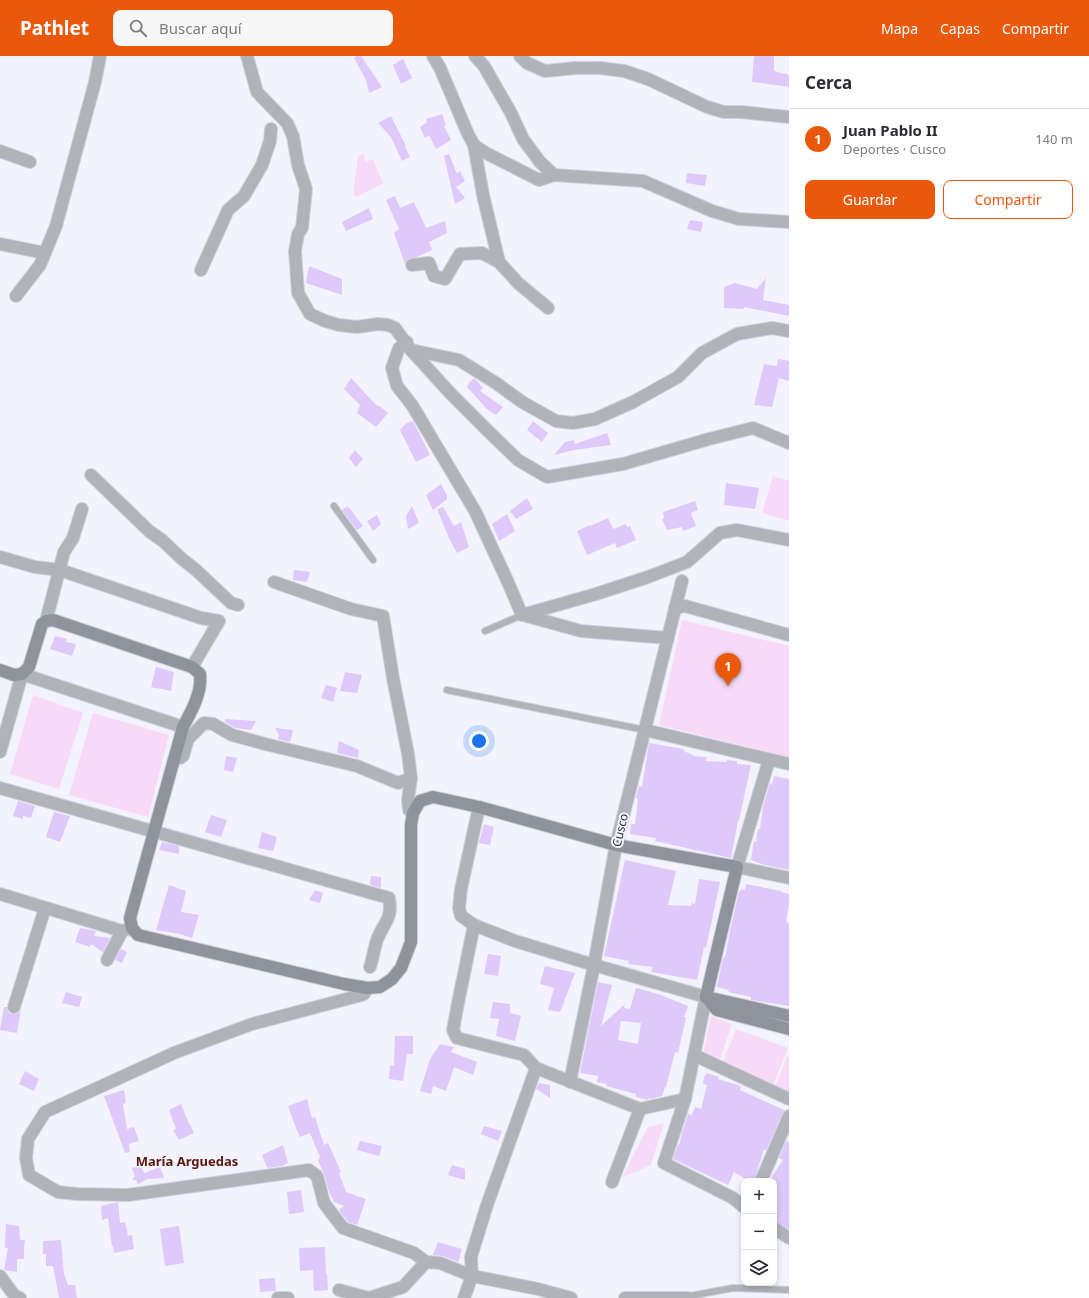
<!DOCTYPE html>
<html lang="es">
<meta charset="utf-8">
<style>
:root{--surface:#fff;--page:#f7f7f7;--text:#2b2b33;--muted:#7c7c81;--line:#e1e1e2;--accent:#ea580c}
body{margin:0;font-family:"Noto Sans",sans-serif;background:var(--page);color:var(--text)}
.controls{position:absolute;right:12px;bottom:12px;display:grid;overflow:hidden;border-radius:8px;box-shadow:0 2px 6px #0003}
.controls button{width:36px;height:36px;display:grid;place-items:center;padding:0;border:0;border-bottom:1px solid var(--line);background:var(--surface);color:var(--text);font:20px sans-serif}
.you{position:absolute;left:479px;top:685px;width:14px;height:14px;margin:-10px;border:3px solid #fff;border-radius:50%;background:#1a73e8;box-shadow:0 0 0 6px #1a73e833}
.badge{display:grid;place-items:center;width:26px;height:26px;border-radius:50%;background:var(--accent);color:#fff;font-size:13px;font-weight:700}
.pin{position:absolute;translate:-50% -33px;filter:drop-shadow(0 1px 2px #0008)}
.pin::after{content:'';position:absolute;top:21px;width:14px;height:12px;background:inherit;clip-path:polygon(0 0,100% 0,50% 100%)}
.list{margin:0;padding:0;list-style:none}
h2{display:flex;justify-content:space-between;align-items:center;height:52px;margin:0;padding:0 16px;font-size:17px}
h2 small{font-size:13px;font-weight:400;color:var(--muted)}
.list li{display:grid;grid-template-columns:26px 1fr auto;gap:12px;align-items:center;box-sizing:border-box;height:60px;padding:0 16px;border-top:1px solid var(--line)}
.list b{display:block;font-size:15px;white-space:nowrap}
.list p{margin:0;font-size:13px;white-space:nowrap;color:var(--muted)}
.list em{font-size:13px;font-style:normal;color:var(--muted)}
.actions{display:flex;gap:8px;padding:12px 16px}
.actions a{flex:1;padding:9px 0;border:1px solid var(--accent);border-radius:8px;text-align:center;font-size:14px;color:var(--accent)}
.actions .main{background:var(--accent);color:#fff}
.icon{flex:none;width:22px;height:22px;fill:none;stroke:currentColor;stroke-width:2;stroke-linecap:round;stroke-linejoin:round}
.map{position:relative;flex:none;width:789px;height:1242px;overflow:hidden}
header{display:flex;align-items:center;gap:24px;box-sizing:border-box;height:56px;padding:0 20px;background:var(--accent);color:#fff}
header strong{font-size:19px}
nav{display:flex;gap:22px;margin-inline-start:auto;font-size:14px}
.search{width:280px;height:36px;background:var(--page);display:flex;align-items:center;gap:10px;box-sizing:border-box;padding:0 14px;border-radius:8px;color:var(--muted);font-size:15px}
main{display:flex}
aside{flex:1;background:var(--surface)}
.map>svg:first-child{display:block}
.green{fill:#f9d9f8}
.building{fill:#dec9fa;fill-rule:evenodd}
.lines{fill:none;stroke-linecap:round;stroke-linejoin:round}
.lane-casing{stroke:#cfd0db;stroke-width:8}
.street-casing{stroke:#cfd0db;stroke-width:14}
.secondary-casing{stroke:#cfd0db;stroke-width:14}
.lane{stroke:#b0b4b9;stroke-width:6}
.street{stroke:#b0b4b9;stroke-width:12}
.secondary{stroke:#8f949c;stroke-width:12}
.labels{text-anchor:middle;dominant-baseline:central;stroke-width:4;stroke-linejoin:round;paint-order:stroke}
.street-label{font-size:12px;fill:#313136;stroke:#f2f3ff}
.neighbourhood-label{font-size:13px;font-weight:bold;fill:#5c190a;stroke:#f2f3ff}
</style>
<header>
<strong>Pathlet</strong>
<div class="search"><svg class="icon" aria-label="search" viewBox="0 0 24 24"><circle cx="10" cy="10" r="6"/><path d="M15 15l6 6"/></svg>Buscar aquí</div>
<nav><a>Mapa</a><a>Capas</a><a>Compartir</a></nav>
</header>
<main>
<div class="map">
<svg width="789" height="1242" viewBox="0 0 789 1242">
<rect width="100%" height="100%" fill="#f2f3ff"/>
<!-- green -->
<g class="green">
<path d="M363,97L366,106L373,103L383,127L357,141L353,138L358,101Z"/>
<path d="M773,420L789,425V465L762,457Z"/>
<path d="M682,564L789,590V701L659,669Z"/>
<path d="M33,639L83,657L59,733L10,718Z"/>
<path d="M93,657L169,679L148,761L69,739Z"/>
<path d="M711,960L732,968L720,1003L703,997Z"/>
<path d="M736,973L788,992L773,1029L722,1008Z"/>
<path d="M787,1000L789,1001V1036L775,1032Z"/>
<path d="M664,1067L651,1109L622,1122L648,1071Z"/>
</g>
<!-- building -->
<g class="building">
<path d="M357,0H361L382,31L369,37L366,24L354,2Z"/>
<path d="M754,0H774V15L789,19V31L752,26Z"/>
<path d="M403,3L412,22L401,28L393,9Z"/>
<path d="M442,58L446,69L444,70L451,84L436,93L429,79L425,82L420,71L427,66L426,63Z"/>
<path d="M391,60L406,90L405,91L410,101L402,105L391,81L378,67Z"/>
<path d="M449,98L457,118L460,115L465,125L456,131L465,142L455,148L444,100Z"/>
<path d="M687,117L707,119L705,130L686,127Z"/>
<path d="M395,140L400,152L414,146L426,172L445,165L447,177L429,186L432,194L417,201L408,203L405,208L394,177L399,173L386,144Z"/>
<path d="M369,152L373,163L346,175L342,166Z"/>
<path d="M690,164L703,166L701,176L687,173Z"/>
<path d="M309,210L342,223V239L306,227Z"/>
<path d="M766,222L763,244L789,249V260L744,251V253L724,252V231L735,227L757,233Z"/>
<path d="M778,303L789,305V325L779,322L772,351L754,349L764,308L777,310Z"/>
<path d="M351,322L377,350L378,349L388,357L376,371L357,357L360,349L344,333Z"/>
<path d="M474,322L483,332L480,335L503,351L496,359L487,353L467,331L469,327Z"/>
<path d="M413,365L430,399L416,406L400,374L407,367Z"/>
<path d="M533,365L548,377L542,386L527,374Z"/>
<path d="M607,377L611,389L574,394L554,399L565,386L574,384L575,388Z"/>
<path d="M355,394L363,403L356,411L349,402Z"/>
<path d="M726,427L759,432L755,453L724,449Z"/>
<path d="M441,428L447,440V443L433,454L426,439Z"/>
<path d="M527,442L533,453L516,463L510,455Z"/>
<path d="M695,445L698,454L691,457L696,470L683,475L682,471L667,474L662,463L664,462L663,456Z"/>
<path d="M348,450L363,470L357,474L342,454Z"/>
<path d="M412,450L419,467L408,473L406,460Z"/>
<path d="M443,451L454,470L461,466L469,491L457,497L449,482L437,453Z"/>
<path d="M507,458L515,475L499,485L492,468Z"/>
<path d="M377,459L381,468L373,475L367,465Z"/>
<path d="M608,462L613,473L626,468L627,471L630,470L636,484L617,492L615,487L587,499L577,475L590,469V470Z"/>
<path d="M294,514L310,516L307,526L293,524Z"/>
<path d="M55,580L67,583L66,586L76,588L72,600L50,593Z"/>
<path d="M156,611L174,616L171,635L151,631Z"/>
<path d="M345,616L362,619L357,637L340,635Z"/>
<path d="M326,629L337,632L333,646L321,642Z"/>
<path d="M225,663L256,665L251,674L235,672L225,666Z"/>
<path d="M275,672L293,674L290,686L278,683L279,679Z"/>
<path d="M339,685L359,694L358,702L337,697Z"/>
<path d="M649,687L683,693L685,696L689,697L694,700L707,701L706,705L727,706V704L737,705V708L751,709L739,764L738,765L731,802L655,785L656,782L630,778L631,768H635L638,743L636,742L639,730L642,731Z"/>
<path d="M226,700L237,702L233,716L224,714Z"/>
<path d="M774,720L789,723V814L765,809L751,804L754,785L756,786L758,773H760L763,751L770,727L772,728Z"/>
<path d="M18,745L35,750L31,762L23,760V763L13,760Z"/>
<path d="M54,756L70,760L60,786L46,781Z"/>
<path d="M211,759L227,764L221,781L205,776Z"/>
<path d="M484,768L494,771L490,789L479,787Z"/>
<path d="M262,776L277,781L273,795L258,792Z"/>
<path d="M162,786L179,790V798L159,794Z"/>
<path d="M625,804L676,815L668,849L691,850L692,847L695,848L699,823L720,826L706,892L704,891L697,924L651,916L653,911L628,908L629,905L604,900Z"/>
<path d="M371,820L381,821V832L370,829Z"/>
<path d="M746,828L781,835V836L789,838V848L786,866L789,867V950L751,944V941L728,936L729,934L717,931L723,901L725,902L730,875L739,835H741V833L745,834Z"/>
<path d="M169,829L186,835L181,856L199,859L192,882L180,878L156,874Z"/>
<path d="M315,834L323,837L320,847L309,844Z"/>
<path d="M80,872L96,875L94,880L110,882L103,896L91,888L90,891L75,886Z"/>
<path d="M121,893L127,896L122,907L115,904Z"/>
<path d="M488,898L501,900L498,920L484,918Z"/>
<path d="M545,910L575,917L560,956L548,954L554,932L540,928Z"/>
<path d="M598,926L612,929L601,970L625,948L624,952L630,953L636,932L658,938L688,950L684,961H686L685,966L678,997L675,996L666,1031H665L662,1040L651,1043L649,1042L648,1044L636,1041V1038L606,1030L607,1028L597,1026L598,1020L580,1017ZM621,965L641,967L638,988L618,984Z"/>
<path d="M66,936L82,941L79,951L62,947Z"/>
<path d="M493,946L510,948V957L521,960L515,985L496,980L499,963L490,962Z"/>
<path d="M4,951H7L8,956L12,958L19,957L21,953L17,977L0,974Z"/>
<path d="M395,980H413V998H407L403,1025L389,1023L390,1009L394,1010Z"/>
<path d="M440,988L454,991L451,996L477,1006L473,1019L454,1011L446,1035L433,1030L431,1038L420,1035L430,1003Z"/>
<path d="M25,1015L39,1023L34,1035L19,1028Z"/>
<path d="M707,1017L719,1021L718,1023L741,1030L740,1034L784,1054L766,1095L764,1093L754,1125H749L734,1116L728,1129L673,1103L678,1088L679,1089L682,1077L688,1058L692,1059L695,1051L701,1053L707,1029L703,1028L704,1021Z"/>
<path d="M539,1027L550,1029V1042L536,1033Z"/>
<path d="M124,1034L126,1047L123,1048L127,1073L134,1071L139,1085L129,1088L130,1096L125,1097L104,1040Z"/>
<path d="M307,1043L312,1062L315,1061L324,1089L328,1087L341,1116L339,1117L346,1136L366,1143L357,1169L348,1166L339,1154L344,1150L334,1146L328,1133L324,1118L318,1104L320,1101L310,1077L300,1081L296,1072L288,1050Z"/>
<path d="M181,1048L189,1068H190L194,1077L179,1084L173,1074L176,1073L169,1054Z"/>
<path d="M484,1070L502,1075L498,1085L481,1078Z"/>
<path d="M360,1085L382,1090L379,1100L357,1094Z"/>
<path d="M786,1085L789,1086V1173L774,1165V1125H769L783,1104L779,1102Z"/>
<path d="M283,1089L288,1107L282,1110L267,1112L262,1099Z"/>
<path d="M140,1109L144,1117L160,1111L164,1122L147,1123L138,1128L136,1124H133V1122L135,1121L132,1112Z"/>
<path d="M452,1109L465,1113V1124L448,1119Z"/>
<path d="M301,1134L304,1156L289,1158L287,1136Z"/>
<path d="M118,1146L120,1167L125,1166L128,1180L132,1179L134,1193L114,1197L113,1190H112L108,1162L102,1164L101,1150Z"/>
<path d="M6,1168L19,1170L20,1184H25L24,1192V1203H17V1216L4,1214L8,1192H5Z"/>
<path d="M179,1170L184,1207L165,1210L160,1173Z"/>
<path d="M61,1184L64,1218L68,1229H75L77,1242H59L53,1210H46V1198H43V1185Z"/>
<path d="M438,1186L462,1193L458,1206L443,1200L433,1199Z"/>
<path d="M325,1191L326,1218L327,1217L328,1234L314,1235L313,1214L300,1215L299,1192Z"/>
<path d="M275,1222L276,1235L260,1236L259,1223Z"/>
</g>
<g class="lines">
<defs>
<g id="lane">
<path d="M334,450L373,504"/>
<path d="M485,575L522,559"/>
<path d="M447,634L645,674"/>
<path d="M685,1241L733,1232L789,1234"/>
</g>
<g id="street">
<path d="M247,0L257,36L287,67L293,80L298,109L306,133L302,172L298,178L295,195L298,237L310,258L325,265L339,269L357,271L378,268L388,269L395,272L411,294L450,337L490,377L518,404L547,421L623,408L709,383L753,372L789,387"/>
<path d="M433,0L440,12L468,78L474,89L484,96L539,124L554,119L643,125L712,155L739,163L789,166"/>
<path d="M475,0L484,10L511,57L523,83L540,106L554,119"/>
<path d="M520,0L527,7L545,15L576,12H600L624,15L648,23L707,51L724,56H741L789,61"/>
<path d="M474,89L483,139L499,206"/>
<path d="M0,95L30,106"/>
<path d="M0,188L45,197"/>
<path d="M412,209L429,207L434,220L445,223L460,198L482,197L499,206L518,227L548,252"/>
<path d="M201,214L228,154L244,140L262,109L270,85L271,73"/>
<path d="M16,240L40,209L56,170L95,26L100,0"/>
<path d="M407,286L399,292L392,312L397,330L412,349L475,455L507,524L522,559"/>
<path d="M411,294L459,304L496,327L522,346L556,365L573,367L595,363L633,346L678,321L702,297L737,278L772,272L789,275"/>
<path d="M91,419L149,475L163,485L182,503L196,514L231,547L238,549"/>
<path d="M0,501L35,511L60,514L201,562L219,565L192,611"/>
<path d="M274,526L351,553L383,560L393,622L408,698L411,722L408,744L409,754L413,757"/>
<path d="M675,552L685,550L789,579"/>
<path d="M522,559L596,538L648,521L687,506L720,477L737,474L789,484"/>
<path d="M523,559L581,575L668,582"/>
<path d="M46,565L64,496L73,482L82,453"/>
<path d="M645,674L789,708"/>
<path d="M0,696L22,618L183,671"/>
<path d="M175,701L180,702L183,700L188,683L204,667L213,668L232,679L265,688L357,710L398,727L411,722"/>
<path d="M769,704L737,811L789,822"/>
<path d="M0,732L389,842C393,864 383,867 377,884C374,893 373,902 370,911"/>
<path d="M479,751L461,833L459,852L461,860L474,869L515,885L594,909L706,941L685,1043L664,1107L733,1142L744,1151"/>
<path d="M0,838L122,875L132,872"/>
<path d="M474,869L458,947L453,974L457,982L524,999L536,1012L640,1053L685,1043"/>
<path d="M107,904L122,875"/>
<path d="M367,932L364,938L358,940L252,968L174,997L45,1056L28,1083L26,1102L29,1119L58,1136L77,1138L128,1139L309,1114L317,1120L324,1147L343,1172L414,1197L426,1206"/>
<path d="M14,951L45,852"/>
<path d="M694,999L789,1043"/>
<path d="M570,1026L594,909L616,789L682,525"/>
<path d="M761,1125L789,1060"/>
<path d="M612,1126L640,1053"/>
<path d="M774,1172L789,1182"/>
<path d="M0,1220L14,1239L20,1242"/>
<path d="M339,1234L369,1242L403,1231L426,1206L440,1207L472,1220L538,1233L571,1242"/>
<path d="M278,1242H288"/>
<path d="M464,1242L472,1220L471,1201L487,1149L536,1012"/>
<path d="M625,1242H688"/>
</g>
<g id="secondary">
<path d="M0,614L14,619L22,618L29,611L42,568L46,565L53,564L192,611L200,618C202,637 192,654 183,671L130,862L132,872L138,879L344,928L367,932L380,931L392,923L401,912L411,886V769L413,757L420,745L433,741L479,751L616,789L737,811L706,941"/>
<path d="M706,941L717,954L789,973"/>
<path d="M706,941L789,960"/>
</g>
</defs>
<!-- lane casing -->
<use href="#lane" class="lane-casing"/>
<!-- street casing -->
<use href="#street" class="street-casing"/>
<!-- secondary casing -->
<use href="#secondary" class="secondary-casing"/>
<!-- lane -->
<use href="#lane" class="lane"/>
<!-- street -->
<use href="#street" class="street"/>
<!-- secondary -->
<use href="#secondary" class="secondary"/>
</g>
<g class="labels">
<!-- street labels -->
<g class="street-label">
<text transform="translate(620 774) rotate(-77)">Cusco</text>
</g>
<!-- neighbourhood labels -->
<g class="neighbourhood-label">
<text x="187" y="1105">María Arguedas</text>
</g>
</g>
</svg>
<div class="controls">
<button>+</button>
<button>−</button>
<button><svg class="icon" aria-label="layers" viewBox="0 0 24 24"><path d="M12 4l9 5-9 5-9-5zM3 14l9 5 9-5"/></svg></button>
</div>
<div class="you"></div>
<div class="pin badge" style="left:728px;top:630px">1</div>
</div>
<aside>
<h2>Cerca<small></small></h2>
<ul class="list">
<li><span class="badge">1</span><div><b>Juan Pablo II</b><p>Deportes · Cusco</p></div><em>140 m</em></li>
</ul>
<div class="actions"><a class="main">Guardar</a><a>Compartir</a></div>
</aside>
</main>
